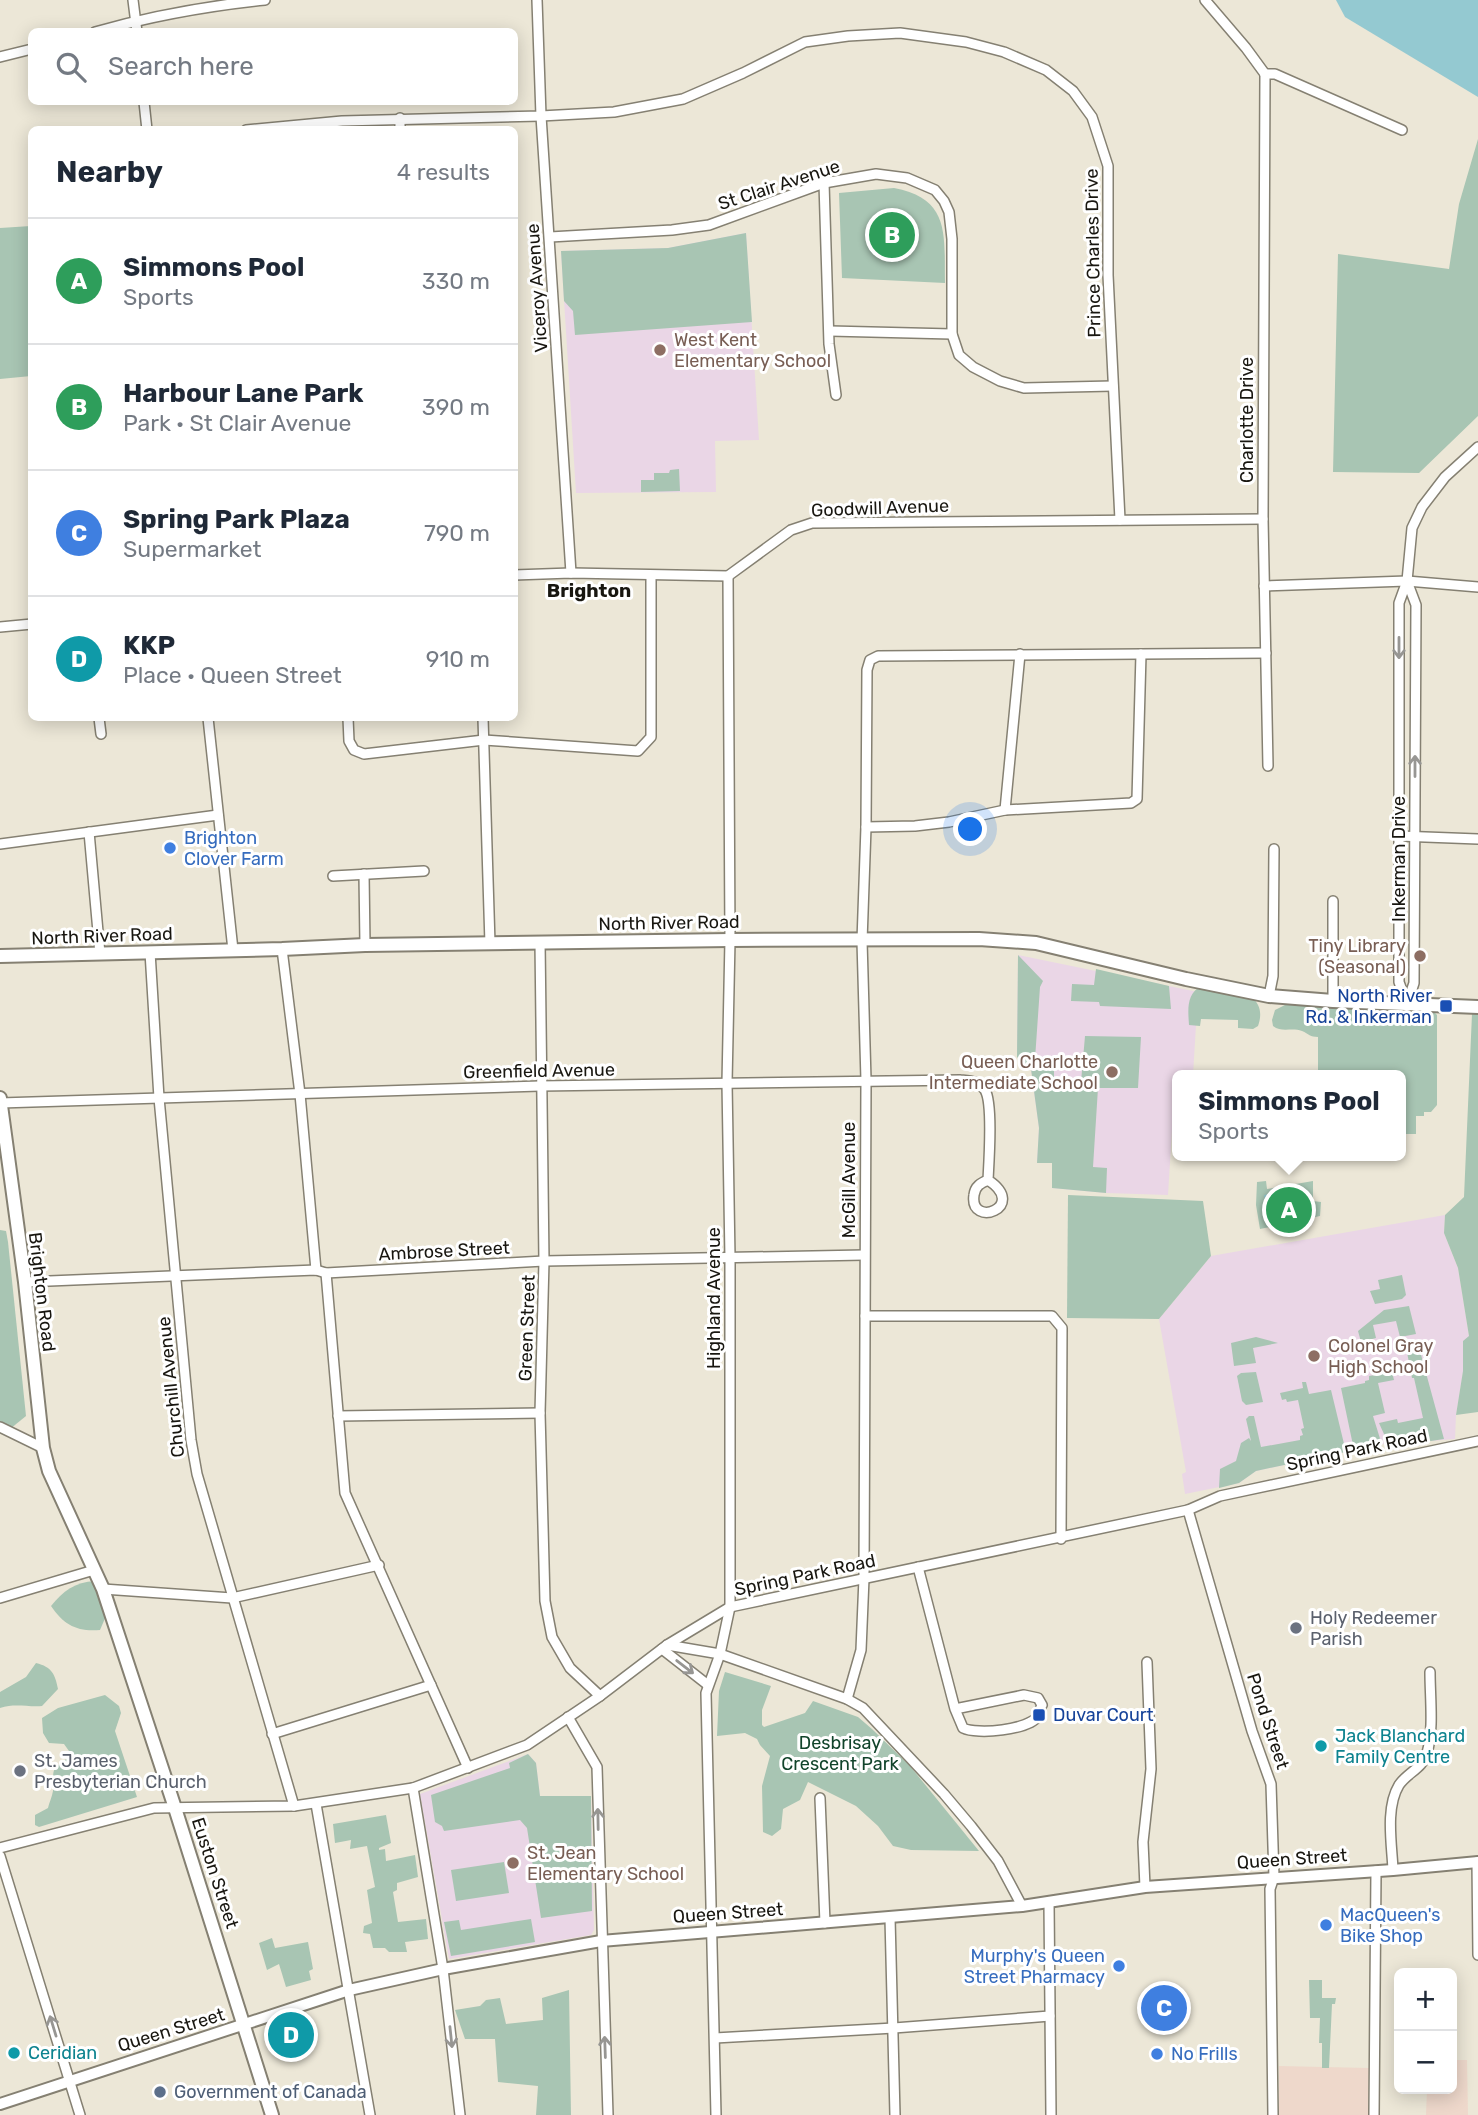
<!DOCTYPE html>
<meta charset="utf-8">
<style>
:root{--surface:#fff;--page:#f6f6f7;--text:#1f2937;--muted:#747a83;--line:#e0e1e3;--accent:#ea580c}
body{margin:0;font-family:Rubik,sans-serif;background:var(--page);color:var(--text)}
.controls{position:absolute;right:21px;bottom:21px;display:grid;overflow:hidden;border-radius:10px;box-shadow:0 4px 18px #0003}
.controls button{width:63px;height:63px;display:grid;place-items:center;padding:0;border:0;border-bottom:2px solid var(--line);background:var(--surface);color:var(--text);font:35px sans-serif}
.you{position:absolute;left:971px;top:830px;width:24px;height:24px;margin:-18px;border:5px solid #fff;border-radius:50%;background:#1a73e8;box-shadow:0 0 0 10px #1a73e833}
.badge{display:grid;place-items:center;width:46px;height:46px;border-radius:50%;background:var(--accent);color:#fff;font-size:23px;font-weight:700}
.pin{position:absolute;translate:-50% -50%;border:4px solid #fff;box-shadow:0 2px 7px #0006}
.popup{position:absolute;left:1172px;top:1070px;width:234px;height:91px;box-sizing:border-box;display:grid;place-content:center;border-radius:10px;background:var(--surface);filter:drop-shadow(0 2px 5px #0005);font-size:23px;white-space:nowrap;color:var(--muted)}
.popup b{font-size:26px;color:var(--text)}
.popup::after{content:'';position:absolute;left:50%;top:100%;margin-left:-14px;border:14px solid transparent;border-top-color:var(--surface)}
.list{margin:0;padding:0;list-style:none}
h2{display:flex;justify-content:space-between;align-items:center;height:91px;margin:0;padding:0 28px;font-size:30px}
h2 small{font-size:23px;font-weight:400;color:var(--muted)}
.list li{display:grid;grid-template-columns:46px 1fr auto;gap:21px;align-items:center;box-sizing:border-box;height:126px;padding:0 28px;border-top:2px solid var(--line)}
.list b{display:block;font-size:26px;white-space:nowrap}
.list p{margin:0;font-size:23px;white-space:nowrap;color:var(--muted)}
.list em{font-size:23px;font-style:normal;color:var(--muted)}
.icon{flex:none;width:38px;height:38px;fill:none;stroke:currentColor;stroke-width:2;stroke-linecap:round;stroke-linejoin:round}
.map{position:relative;flex:none;width:1478px;height:2115px;overflow:hidden}
.search{position:absolute;background:var(--surface);box-shadow:0 4px 18px #0003;left:28px;top:28px;width:490px;height:77px;display:flex;align-items:center;gap:18px;box-sizing:border-box;padding:0 24px;border-radius:10px;color:var(--muted);font-size:26px}
.panel{position:absolute;background:var(--surface);box-shadow:0 4px 18px #0003;left:28px;top:126px;width:490px;height:595px;border-radius:10px}
.map>svg:first-child{display:block}
.commercial{fill:#eed8cb}
.education{fill:#ead6e6}
.green{fill:#a8c5b3}
.water{fill:#94c9d1}
.lines{fill:none;stroke-linecap:round;stroke-linejoin:round}
.minor-casing{stroke:#858072;stroke-width:12}
.tertiary-casing{stroke:#858072;stroke-width:14}
.secondary-casing{stroke:#858072;stroke-width:16}
.minor{stroke:#fff;stroke-width:9}
.tertiary{stroke:#fff;stroke-width:10}
.secondary{stroke:#fff;stroke-width:12}
.oneway{stroke:#979693}
.education-dot{fill:#8d6e63;stroke:#fff;stroke-width:2.5}
.shop-dot{fill:#3f7fe0;stroke:#fff;stroke-width:2.5}
.transit-dot{fill:#1a4fb4;stroke:#fff;stroke-width:2.5}
.worship-dot{fill:#6b7280;stroke:#fff;stroke-width:2.5}
.culture-dot{fill:#0f9aa8;stroke:#fff;stroke-width:2.5}
.service-dot{fill:#5c6f8a;stroke:#fff;stroke-width:2.5}
.labels{text-anchor:middle;dominant-baseline:central;stroke-width:6;stroke-linejoin:round;paint-order:stroke}
.street-label{font-size:18px;fill:#181610;stroke:#fff}
.education-label{font-size:18px;fill:#785e54;stroke:#fff;text-anchor:start}
.shop-label{font-size:18px;fill:#366cbe;stroke:#fff;text-anchor:start}
.transit-label{font-size:18px;fill:#164399;stroke:#fff;text-anchor:end}
.worship-label{font-size:18px;fill:#5b616d;stroke:#fff;text-anchor:start}
.culture-label{font-size:18px;fill:#0d838f;stroke:#fff;text-anchor:start}
.park-label{font-size:18px;fill:#11442b;stroke:#fff}
.service-label{font-size:18px;fill:#4e5e75;stroke:#fff;text-anchor:start}
.neighbourhood-label{font-size:19px;font-weight:bold;fill:#181610;stroke:#fff}
</style>
<div class="map">
<svg width="1478" height="2115" viewBox="0 0 1478 2115">
<rect width="100%" height="100%" fill="#ece7d7"/>
<!-- commercial -->
<g class="commercial">
<path d="M1452,2060H1467L1468,2115H1426L1427,2089H1452Z"/>
<path d="M1279,2066L1369,2068L1368,2115H1279Z"/>
</g>
<!-- education -->
<g class="education">
<path d="M746,233L759,440L715,441L716,492L576,493L561,251L668,248Z"/>
<path d="M1018,955L1198,992L1193,1075H1177V1130H1172L1168,1195L1106,1193L1052,1188V1163H1037L1039,1128L1031,1069L1017,1057Z"/>
<path d="M1445,1215L1444,1233L1458,1268L1469,1336L1456,1415L1455,1439L1431,1441L1417,1437L1256,1471L1239,1483L1185,1494L1182,1474L1186,1472L1159,1319L1211,1256Z"/>
<path d="M528,1754L536,1763L540,1796H591L594,1930L591,1935L449,1959L420,1794Z"/>
</g>
<!-- green -->
<g class="green">
<path d="M1478,139V416L1419,473L1333,472L1338,254L1449,269L1459,204Z"/>
<path d="M894,188C951,199 944,235 945,283L842,278L839,193Z"/>
<path d="M31,226V376L0,379V228Z"/>
<path d="M746,233L752,322L575,335L573,311L564,301L561,251L668,248Z"/>
<path d="M679,469L680,491L641,492V480H654V473H669L670,470Z"/>
<path d="M1018,955L1043,981L1040,987L1035,1059H1045V1064H1054V1082L1092,1086L1081,1082L1085,1036L1141,1037L1138,1088H1098L1093,1167L1107,1168L1106,1193L1052,1188V1163H1037L1039,1128L1031,1069L1017,1057Z"/>
<path d="M1096,969L1169,986L1171,1009L1100,1006L1099,1002L1071,1001L1072,984L1094,985Z"/>
<path d="M1202,986L1251,997C1261,1004 1262,1015 1258,1026L1253,1029L1238,1028V1020L1201,1019L1200,1026L1189,1025C1188,1010 1186,993 1202,986Z"/>
<path d="M1287,1004L1433,1011L1437,1015V1105L1431,1112H1424V1116H1416V1134H1401V1075H1318V1037C1310,1037 1309,1034 1302,1031C1292,1027 1282,1033 1273,1026L1272,1020L1275,1010Z"/>
<path d="M1472,1014H1478V1412L1456,1415L1463,1371V1341L1469,1336L1458,1268L1444,1233L1445,1215L1464,1197Z"/>
<path d="M1266,1181L1267,1189L1313,1181V1201L1321,1202L1320,1216L1260,1229L1256,1205L1257,1182Z"/>
<path d="M1068,1195L1203,1201L1211,1256L1159,1319L1067,1318Z"/>
<path d="M0,1230L6,1231L8,1242L26,1416L10,1429L0,1424Z"/>
<path d="M1402,1275L1406,1295L1402,1299L1375,1304L1370,1291L1380,1289L1378,1280Z"/>
<path d="M1409,1306L1416,1334L1400,1337L1396,1321L1373,1325L1376,1338L1361,1342L1358,1331L1384,1310Z"/>
<path d="M1256,1337L1278,1343L1253,1348L1256,1363L1234,1366L1231,1343Z"/>
<path d="M1417,1340L1444,1439L1431,1441L1417,1437L1388,1443L1379,1423L1397,1419L1398,1423L1423,1418L1414,1378H1412L1405,1342Z"/>
<path d="M1256,1372L1263,1402L1246,1405L1242,1401L1237,1376L1241,1373Z"/>
<path d="M1392,1372L1394,1380L1378,1383L1385,1413L1373,1416L1382,1445L1354,1450L1341,1388L1365,1383V1381L1369,1380V1376Z"/>
<path d="M1302,1382H1306L1309,1394L1331,1390L1346,1452L1256,1471L1239,1483L1219,1488L1220,1469L1236,1461L1241,1443L1249,1438L1251,1441L1246,1419L1249,1416H1254L1261,1447L1300,1440V1436L1303,1435L1301,1429L1304,1428L1298,1400L1287,1402L1286,1399L1282,1400L1280,1393L1303,1388Z"/>
<path d="M95,1581L106,1616L100,1630C77,1632 64,1625 51,1606C63,1591 75,1582 95,1581Z"/>
<path d="M36,1663C52,1667 55,1674 58,1689L42,1706C26,1707 15,1703 0,1708V1692L26,1677Z"/>
<path d="M725,1672L771,1686L762,1710V1725L764,1727L805,1713L813,1701L858,1717L872,1729L910,1766L979,1851L911,1850L893,1846L878,1826L856,1806L808,1782L800,1800L783,1809L781,1829L772,1836L763,1832L762,1786L770,1756L760,1745L757,1739L745,1733L717,1736L719,1691Z"/>
<path d="M105,1695L119,1706L121,1713L115,1731L137,1797L39,1827L35,1825V1815L48,1808C49,1803 52,1797 53,1791C55,1771 48,1771 68,1758L69,1751L64,1744L49,1743L43,1733L42,1718L58,1708Z"/>
<path d="M528,1754L536,1763L540,1796H591L592,1911L541,1918L527,1828L520,1820L444,1831L442,1826L435,1822L431,1795L510,1768L509,1763Z"/>
<path d="M386,1815L391,1843L379,1848V1850L385,1849L386,1861L415,1855L418,1877L397,1883V1890L393,1892L398,1922L426,1919L428,1939L405,1942L407,1952H389L385,1948H373L370,1934L363,1933L364,1926L372,1923L367,1890L375,1887L367,1846L350,1849L351,1840L335,1843L333,1824Z"/>
<path d="M504,1862L509,1893L456,1901L451,1870Z"/>
<path d="M531,1919L535,1942L451,1956L444,1922L459,1920L461,1930Z"/>
<path d="M272,1938L275,1948L308,1942L313,1969L309,1971L311,1980L286,1987L279,1964L267,1970L259,1943Z"/>
<path d="M1309,1980H1322V1998H1336L1335,2004H1332L1329,2068H1322V2043H1319L1320,2018H1310Z"/>
<path d="M569,1990L571,2115H536L538,2086L498,2082L495,2039H465L455,2010L480,2006L486,2000L500,1998L506,2024L543,2020L542,1998Z"/>
</g>
<!-- water -->
<g class="water">
<path d="M1336,0H1478V97L1345,17Z"/>
<path d="M1302,1190L1306,1209L1269,1217L1264,1195L1279,1192L1280,1195Z"/>
</g>
<g class="lines">
<defs>
<g id="minor">
<path d="M133,0L137,32"/>
<path d="M537,0L541,116L571,573"/>
<path d="M1205,0L1246,48L1265,74"/>
<path d="M95,32C151,16 207,6 265,0"/>
<path d="M0,57L32,49"/>
<path d="M1265,74L1263,519L1268,766"/>
<path d="M1265,74H1275L1402,130"/>
<path d="M144,102L147,130"/>
<path d="M400,118V130"/>
<path d="M246,130L342,121L541,116L614,112L683,99L743,73L805,42L848,36L900,33L966,42L1004,52L1046,70L1073,91L1092,117L1108,166V275L1120,520"/>
<path d="M824,183L829,344L836,395"/>
<path d="M550,237L672,230L709,225L824,183L876,174L907,178L935,190L944,201L949,212L952,239V334L959,355L973,367L1000,381L1024,388L1113,386"/>
<path d="M830,331L952,334"/>
<path d="M514,575L571,573L728,576L791,530L812,523L1263,519"/>
<path d="M1264,586L1407,581L1478,587"/>
<path d="M0,627L32,624"/>
<path d="M99,718L101,734"/>
<path d="M208,718L233,950"/>
<path d="M348,718L349,741L354,750L364,754L484,740L638,751L651,737V576"/>
<path d="M483,718L490,944"/>
<path d="M1005,810L1020,654"/>
<path d="M866,827L915,826L949,822L1005,810L1131,803L1137,799L1141,654"/>
<path d="M89,832L100,954"/>
<path d="M1399,836L1478,839"/>
<path d="M0,844L218,815"/>
<path d="M364,874L365,945"/>
<path d="M333,876L424,871"/>
<path d="M540,942L544,1261L540,1413L545,1601L552,1637L570,1668L600,1696"/>
<path d="M282,949L300,1094L316,1270"/>
<path d="M150,952L159,1098L191,1440L197,1474L294,1806"/>
<path d="M1269,996L1273,976L1274,849"/>
<path d="M1333,1001V901"/>
<path d="M1407,1004L1399,982V603L1407,581L1412,528L1422,507L1445,477L1478,447"/>
<path d="M1407,1004L1414,983L1416,605L1407,581"/>
<path d="M0,1103L540,1086L960,1080C969,1081 980,1081 985,1090C993,1103 989,1161 988,1180C981,1183 975,1186 974,1195C969,1229 1029,1207 988,1180"/>
<path d="M326,1273L345,1493L468,1768"/>
<path d="M25,1282L316,1270L326,1273L544,1261L864,1255"/>
<path d="M865,1316H1052L1062,1328L1061,1539"/>
<path d="M338,1416L540,1413"/>
<path d="M0,1427L43,1448"/>
<path d="M1188,1510L1252,1731L1271,1784L1274,1877L1270,1889L1273,2115"/>
<path d="M918,1567L955,1709L963,1728C977,1735 1029,1730 1038,1716C1039,1715 1041,1706 1042,1705L1038,1698L1024,1695L955,1709"/>
<path d="M103,1589L232,1598L379,1565"/>
<path d="M0,1598L94,1570"/>
<path d="M667,1645L720,1654L847,1699L863,1708L944,1794L971,1826L998,1861L1022,1906"/>
<path d="M662,1649L708,1685"/>
<path d="M847,1699L861,1650L864,1578L866,1080L862,941L866,827L867,670L870,660L878,656L1266,653"/>
<path d="M568,1717L597,1767L608,2115"/>
<path d="M272,1734L431,1685"/>
<path d="M413,1788L443,1969L460,2115"/>
<path d="M820,1798L825,1923"/>
<path d="M316,1804L370,2115"/>
<path d="M0,1848L154,1808L294,1806L413,1788L527,1745L600,1696L667,1645L730,1607L1188,1510L1220,1496L1478,1441"/>
<path d="M0,1856L80,2115"/>
<path d="M1477,1862L1478,1955"/>
<path d="M1393,1870C1392,1845 1385,1808 1399,1785C1407,1773 1423,1768 1427,1753C1434,1729 1430,1698 1430,1672"/>
<path d="M1145,1887L1143,1842L1151,1769L1147,1662"/>
<path d="M1049,1903L1051,2115"/>
<path d="M890,1918L895,2115"/>
<path d="M715,2038L894,2028L1050,2016"/>
<path d="M716,2115L706,1693L720,1654L730,1607V1258L727,1083L730,940L728,576"/>
<path d="M1374,2115L1376,1871"/>
</g>
<path id="tertiary" d="M0,2104L349,1990L443,1969L601,1941L1022,1906L1145,1887L1393,1870L1478,1862"/>
<g id="secondary">
<path d="M0,956L282,949L365,945L730,940L979,939L1036,943L1186,979L1269,996L1333,1001L1478,1007"/>
<path d="M0,1098L25,1282L43,1448L49,1471L103,1589L175,1808L272,2115"/>
</g>
</defs>
<!-- minor casing -->
<use href="#minor" class="minor-casing"/>
<!-- tertiary casing -->
<use href="#tertiary" class="tertiary-casing"/>
<!-- secondary casing -->
<use href="#secondary" class="secondary-casing"/>
<!-- minor -->
<use href="#minor" class="minor"/>
<!-- tertiary -->
<use href="#tertiary" class="tertiary"/>
<!-- secondary -->
<use href="#secondary" class="secondary"/>
</g>
<!-- one-way arrows -->
<defs><path id="oneway-shaft" d="M-6 0H5M1.5-3L5.5 0L1.5 3" fill="none" stroke-width="1.6" stroke-linecap="round" stroke-linejoin="round" transform="scale(1.75)"/></defs>
<g class="oneway">
<use href="#oneway-shaft" transform="translate(1399 648) rotate(90)"/>
<use href="#oneway-shaft" transform="translate(1415 766) rotate(-90)"/>
<use href="#oneway-shaft" transform="translate(685 1667) rotate(38)"/>
<use href="#oneway-shaft" transform="translate(598 1819) rotate(-91)"/>
<use href="#oneway-shaft" transform="translate(53 2026) rotate(-107)"/>
<use href="#oneway-shaft" transform="translate(451 2037) rotate(84)"/>
<use href="#oneway-shaft" transform="translate(605 2047) rotate(-92)"/>
</g>
<!-- markers -->
<g class="education-dot">
<circle cx="660" cy="350" r="7"/>
<circle cx="1420" cy="956" r="7"/>
<circle cx="1112" cy="1072" r="7"/>
<circle cx="1314" cy="1356" r="7"/>
<circle cx="513" cy="1863" r="7"/>
</g>
<g class="shop-dot">
<circle cx="170" cy="848" r="7"/>
<circle cx="1326" cy="1925" r="7"/>
<circle cx="1119" cy="1966" r="7"/>
<circle cx="1157" cy="2054" r="7"/>
</g>
<g class="transit-dot">
<rect x="1439" y="999" width="14" height="14" rx="3.5"/>
<rect x="1032" y="1708" width="14" height="14" rx="3.5"/>
</g>
<g class="worship-dot">
<circle cx="1296" cy="1628" r="7"/>
<circle cx="20" cy="1771" r="7"/>
</g>
<g class="culture-dot">
<circle cx="1321" cy="1746" r="7"/>
<circle cx="14" cy="2053" r="7"/>
</g>
<circle class="service-dot" cx="160" cy="2092" r="7"/>
<g class="labels">
<!-- street labels -->
<g class="street-label">
<text transform="translate(779 185) rotate(-18)">St Clair Avenue</text>
<text transform="translate(1093 253) rotate(-91)">Prince Charles Drive</text>
<text transform="translate(537 288) rotate(-94)">Viceroy Avenue</text>
<text transform="translate(1247 420) rotate(-90)">Charlotte Drive</text>
<text transform="translate(880 508) rotate(-2)">Goodwill Avenue</text>
<text transform="translate(1399 859) rotate(-90)">Inkerman Drive</text>
<text transform="translate(669 923) rotate(-1)">North River Road</text>
<text transform="translate(102 936) rotate(-2)">North River Road</text>
<text transform="translate(539 1071) rotate(-1)">Greenfield Avenue</text>
<text transform="translate(849 1180) rotate(-90)">McGill Avenue</text>
<text transform="translate(444 1251) rotate(-3)">Ambrose Street</text>
<text transform="translate(42 1292) rotate(83)">Brighton Road</text>
<text transform="translate(714 1298) rotate(-90)">Highland Avenue</text>
<text transform="translate(527 1328) rotate(-88)">Green Street</text>
<text transform="translate(171 1387) rotate(-96)">Churchill Avenue</text>
<text transform="translate(1357 1450) rotate(-12)">Spring Park Road</text>
<text transform="translate(805 1575) rotate(-12)">Spring Park Road</text>
<text transform="translate(1268 1721) rotate(72)">Pond Street</text>
<text transform="translate(1292 1859) rotate(-4)">Queen Street</text>
<text transform="translate(215 1873) rotate(72)">Euston Street</text>
<text transform="translate(728 1913) rotate(-4)">Queen Street</text>
<text transform="translate(171 2030) rotate(-17)">Queen Street</text>
</g>
<!-- education labels -->
<g class="education-label">
<text x="674" y="340">West Kent<tspan x="674" dy="21">Elementary School</tspan></text>
<text x="1406" y="946" text-anchor="end">Tiny Library<tspan x="1406" dy="21">(Seasonal)</tspan></text>
<text x="1098" y="1062" text-anchor="end">Queen Charlotte<tspan x="1098" dy="21">Intermediate School</tspan></text>
<text x="1328" y="1346">Colonel Gray<tspan x="1328" dy="21">High School</tspan></text>
<text x="527" y="1853">St. Jean<tspan x="527" dy="21">Elementary School</tspan></text>
</g>
<!-- shop labels -->
<g class="shop-label">
<text x="184" y="838">Brighton<tspan x="184" dy="21">Clover Farm</tspan></text>
<text x="1340" y="1915">MacQueen's<tspan x="1340" dy="21">Bike Shop</tspan></text>
<text x="1105" y="1956" text-anchor="end">Murphy's Queen<tspan x="1105" dy="21">Street Pharmacy</tspan></text>
<text x="1171" y="2054">No Frills</text>
</g>
<!-- transit labels -->
<g class="transit-label">
<text x="1432" y="996">North River<tspan x="1432" dy="21">Rd. &amp; Inkerman</tspan></text>
<text x="1053" y="1715" text-anchor="start">Duvar Court</text>
</g>
<!-- worship labels -->
<g class="worship-label">
<text x="1310" y="1618">Holy Redeemer<tspan x="1310" dy="21">Parish</tspan></text>
<text x="34" y="1761">St. James<tspan x="34" dy="21">Presbyterian Church</tspan></text>
</g>
<!-- culture labels -->
<g class="culture-label">
<text x="1335" y="1736">Jack Blanchard<tspan x="1335" dy="21">Family Centre</tspan></text>
<text x="28" y="2053">Ceridian</text>
</g>
<!-- park labels -->
<g class="park-label">
<text x="840" y="1743">Desbrisay<tspan x="840" dy="21">Crescent Park</tspan></text>
</g>
<!-- service labels -->
<g class="service-label">
<text x="174" y="2092">Government of Canada</text>
</g>
<!-- neighbourhood labels -->
<g class="neighbourhood-label">
<text x="589" y="590">Brighton</text>
</g>
</g>
</svg>
<div class="controls">
<button>+</button>
<button>−</button>
</div>
<div class="you"></div>
<div class="pin badge" style="left:1289px;top:1210px;background:#2e9e5b">A</div>
<div class="popup"><b>Simmons Pool</b>Sports</div>
<div class="pin badge" style="left:892px;top:235px;background:#2e9e5b">B</div>
<div class="pin badge" style="left:1164px;top:2008px;background:#3f7fe0">C</div>
<div class="pin badge" style="left:291px;top:2035px;background:#0f9aa8">D</div>
<div class="search"><svg class="icon" aria-label="search" viewBox="0 0 24 24"><circle cx="10" cy="10" r="6"/><path d="M15 15l6 6"/></svg>Search here</div>
<section class="panel">
<h2>Nearby<small>4 results</small></h2>
<ul class="list">
<li><span class="badge" style="background:#2e9e5b">A</span><div><b>Simmons Pool</b><p>Sports</p></div><em>330 m</em></li>
<li><span class="badge" style="background:#2e9e5b">B</span><div><b>Harbour Lane Park</b><p>Park · St Clair Avenue</p></div><em>390 m</em></li>
<li><span class="badge" style="background:#3f7fe0">C</span><div><b>Spring Park Plaza</b><p>Supermarket</p></div><em>790 m</em></li>
<li><span class="badge" style="background:#0f9aa8">D</span><div><b>KKP</b><p>Place · Queen Street</p></div><em>910 m</em></li>
</ul>
</section>
</div>
